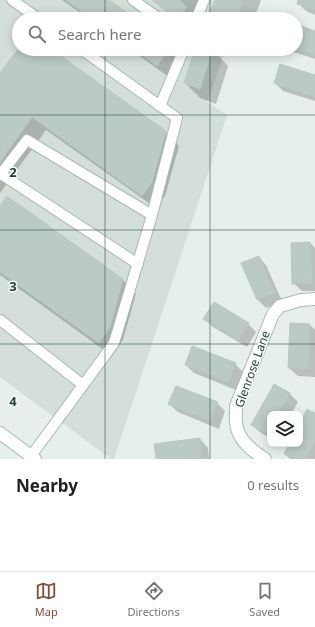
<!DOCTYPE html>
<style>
:root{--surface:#fff;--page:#f6f6f6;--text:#222;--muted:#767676;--line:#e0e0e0;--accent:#804e3d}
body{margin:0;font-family:"Noto Sans",sans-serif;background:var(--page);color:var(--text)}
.controls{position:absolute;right:12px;bottom:12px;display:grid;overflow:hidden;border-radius:8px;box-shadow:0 2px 10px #0003}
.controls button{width:36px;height:36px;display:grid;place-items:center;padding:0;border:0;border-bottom:1px solid var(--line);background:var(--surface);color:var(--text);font:20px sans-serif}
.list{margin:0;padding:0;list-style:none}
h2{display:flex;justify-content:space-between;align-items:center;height:52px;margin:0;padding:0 16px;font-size:17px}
h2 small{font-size:13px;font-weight:400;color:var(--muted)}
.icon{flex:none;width:22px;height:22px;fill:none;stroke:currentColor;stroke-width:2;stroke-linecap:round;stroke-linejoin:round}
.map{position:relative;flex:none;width:315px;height:459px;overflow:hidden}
.search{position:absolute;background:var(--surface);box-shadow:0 2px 10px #0003;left:12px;right:12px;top:12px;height:44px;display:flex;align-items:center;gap:10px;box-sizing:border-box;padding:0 14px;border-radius:22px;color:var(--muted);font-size:15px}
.sheet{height:112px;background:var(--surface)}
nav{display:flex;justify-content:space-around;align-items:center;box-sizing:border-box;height:56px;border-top:1px solid var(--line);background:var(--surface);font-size:11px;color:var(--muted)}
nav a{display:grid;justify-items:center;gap:2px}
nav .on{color:var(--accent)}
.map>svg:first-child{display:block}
.built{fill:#d4dfda}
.shadow{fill:#0003}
.building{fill:#bbcac4;stroke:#b8c9c2}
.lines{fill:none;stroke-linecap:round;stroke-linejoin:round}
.service-casing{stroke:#a8b8b2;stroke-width:12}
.minor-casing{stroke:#a8b8b2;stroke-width:14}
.secondary-casing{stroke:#a4bbb3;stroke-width:14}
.service{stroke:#fff;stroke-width:10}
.minor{stroke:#fff;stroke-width:12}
.secondary{stroke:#fff;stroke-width:12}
.grid{fill:none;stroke:#24423a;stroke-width:1;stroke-opacity:0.55}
.labels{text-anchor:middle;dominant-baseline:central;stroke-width:3;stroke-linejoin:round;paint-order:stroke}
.street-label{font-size:12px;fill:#24423a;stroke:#f7fbf9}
.grid-label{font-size:13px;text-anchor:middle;font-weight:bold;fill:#24423a;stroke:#f7fbf9;stroke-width:3;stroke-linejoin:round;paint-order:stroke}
</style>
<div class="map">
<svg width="315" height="459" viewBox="0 0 315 459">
<rect width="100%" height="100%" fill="#e6efeb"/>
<!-- built -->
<path class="built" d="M0,0H243L237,19H19V49H226L207,102L227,115L114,459H111L0,377Z"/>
<!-- shadow -->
<g class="shadow">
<path d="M62,0H108L134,19H89Z"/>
<path d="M154,0H205L198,19H174Z"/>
<path d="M216,0H261L254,19H212L209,16Z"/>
<path d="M299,0H315V15L306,11L298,3Z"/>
<path d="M296,25L315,32V59L294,52L290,49H296Z"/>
<path d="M19,49H49L165,132L179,146L165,196L156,208L46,130L0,193V75Z"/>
<path d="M130,49H175L185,59L170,78Z"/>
<path d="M196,49L213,50L228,66L216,104L200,98L185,83Z"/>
<path d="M315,76V101L283,91L275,83Z"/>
<path d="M8,198L123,280L136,294L123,340L112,356L0,275V208Z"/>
<path d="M310,243L315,248V291H302L293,283Z"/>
<path d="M258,257L266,265L282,301L266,308L258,300L243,264Z"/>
<path d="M204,319L248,324L256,332L247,347L213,327Z"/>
<path d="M310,325L315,330V377L298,376L289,368Z"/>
<path d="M235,364L243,372L236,390L194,373L186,365Z"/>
<path d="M274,385L290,394L298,402L291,414H270V438L261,433L252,425Z"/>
<path d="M217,403L225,411L219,429L178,412L169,404Z"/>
<path d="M315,414V459H290L285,454L290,444H300V425Z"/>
<path d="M200,439L208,448L209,459H157L156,445Z"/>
</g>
<!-- building -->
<g class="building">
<path d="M66,0H109L136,19H92Z"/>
<path d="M152,0H181L180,1L187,7L176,19Z"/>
<path d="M215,0H243L237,19H215L208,17Z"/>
<path d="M298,0H315V10L297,4Z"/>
<path d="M296,24L315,31V55L296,48Z"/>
<path d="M19,48V49H51L166,131L152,182L142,196L32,117L0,162V73Z"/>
<path d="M134,49H169L157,66Z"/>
<path d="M195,49H213L200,89L184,83Z"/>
<path d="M280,64L315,75V97L274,83Z"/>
<path d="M7,196L123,279L110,327L99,343L0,272V207Z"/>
<path d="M310,242L312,283L292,284L291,243Z"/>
<path d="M259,256L274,293L257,300L241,263Z"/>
<path d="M214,302L249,323L238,340L203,319Z"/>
<path d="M290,323L310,324L308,369L288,368Z"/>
<path d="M192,346L236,363L228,382L185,365Z"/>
<path d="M274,384L290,393L279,414H270V431L268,434L251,425Z"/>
<path d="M176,386L218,402L210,421L168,404Z"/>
<path d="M307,409L315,413V440L305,459H294L284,454L289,444H300V423Z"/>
<path d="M200,438L202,458L156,459L154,444Z"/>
</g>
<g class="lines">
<defs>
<g id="service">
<path d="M12,0L39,19"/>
<path d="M133,0L160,19"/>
<path d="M196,19L204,0"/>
<path d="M160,106L184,49"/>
<path d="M1,174L138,264"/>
<path d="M0,175L27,140L152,215"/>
<path d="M0,320L83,385"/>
<path d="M31,456L114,343L152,215L177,118L81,49"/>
</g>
<path id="minor" d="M265,459C254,452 240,442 237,428C235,421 236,413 236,406L273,314L280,306L301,300L315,299"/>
<path id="secondary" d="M0,433L35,459"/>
</defs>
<!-- service casing -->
<use href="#service" class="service-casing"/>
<!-- minor casing -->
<use href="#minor" class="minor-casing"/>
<!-- secondary casing -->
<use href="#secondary" class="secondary-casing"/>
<!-- service -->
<use href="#service" class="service"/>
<!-- minor -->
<use href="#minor" class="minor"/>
<!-- secondary -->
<use href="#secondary" class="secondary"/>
</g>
<!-- grid -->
<path class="grid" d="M105,0V19M210,0V19M105,49V459M210,49V459M0,115H315M0,230H315M0,344H315"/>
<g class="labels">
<!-- street labels -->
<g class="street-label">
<text transform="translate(252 369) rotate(-70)">Glenrose Lane</text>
</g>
</g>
<g class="grid-label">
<text x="13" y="177">2</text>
<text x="13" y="291">3</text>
<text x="13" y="406">4</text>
</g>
</svg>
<div class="controls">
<button><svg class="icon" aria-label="layers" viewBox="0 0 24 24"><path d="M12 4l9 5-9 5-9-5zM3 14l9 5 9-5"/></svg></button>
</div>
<div class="search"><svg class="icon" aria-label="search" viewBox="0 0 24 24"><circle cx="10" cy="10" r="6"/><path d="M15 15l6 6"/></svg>Search here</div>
</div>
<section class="sheet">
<h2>Nearby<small>0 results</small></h2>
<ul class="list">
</ul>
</section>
<nav>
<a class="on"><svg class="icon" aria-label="map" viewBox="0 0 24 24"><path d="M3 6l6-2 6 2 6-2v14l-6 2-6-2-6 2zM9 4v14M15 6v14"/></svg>Map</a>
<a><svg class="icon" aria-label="directions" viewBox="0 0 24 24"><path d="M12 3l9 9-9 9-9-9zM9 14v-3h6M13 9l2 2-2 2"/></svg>Directions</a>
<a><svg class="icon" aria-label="saved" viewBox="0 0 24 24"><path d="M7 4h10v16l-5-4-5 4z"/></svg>Saved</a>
</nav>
